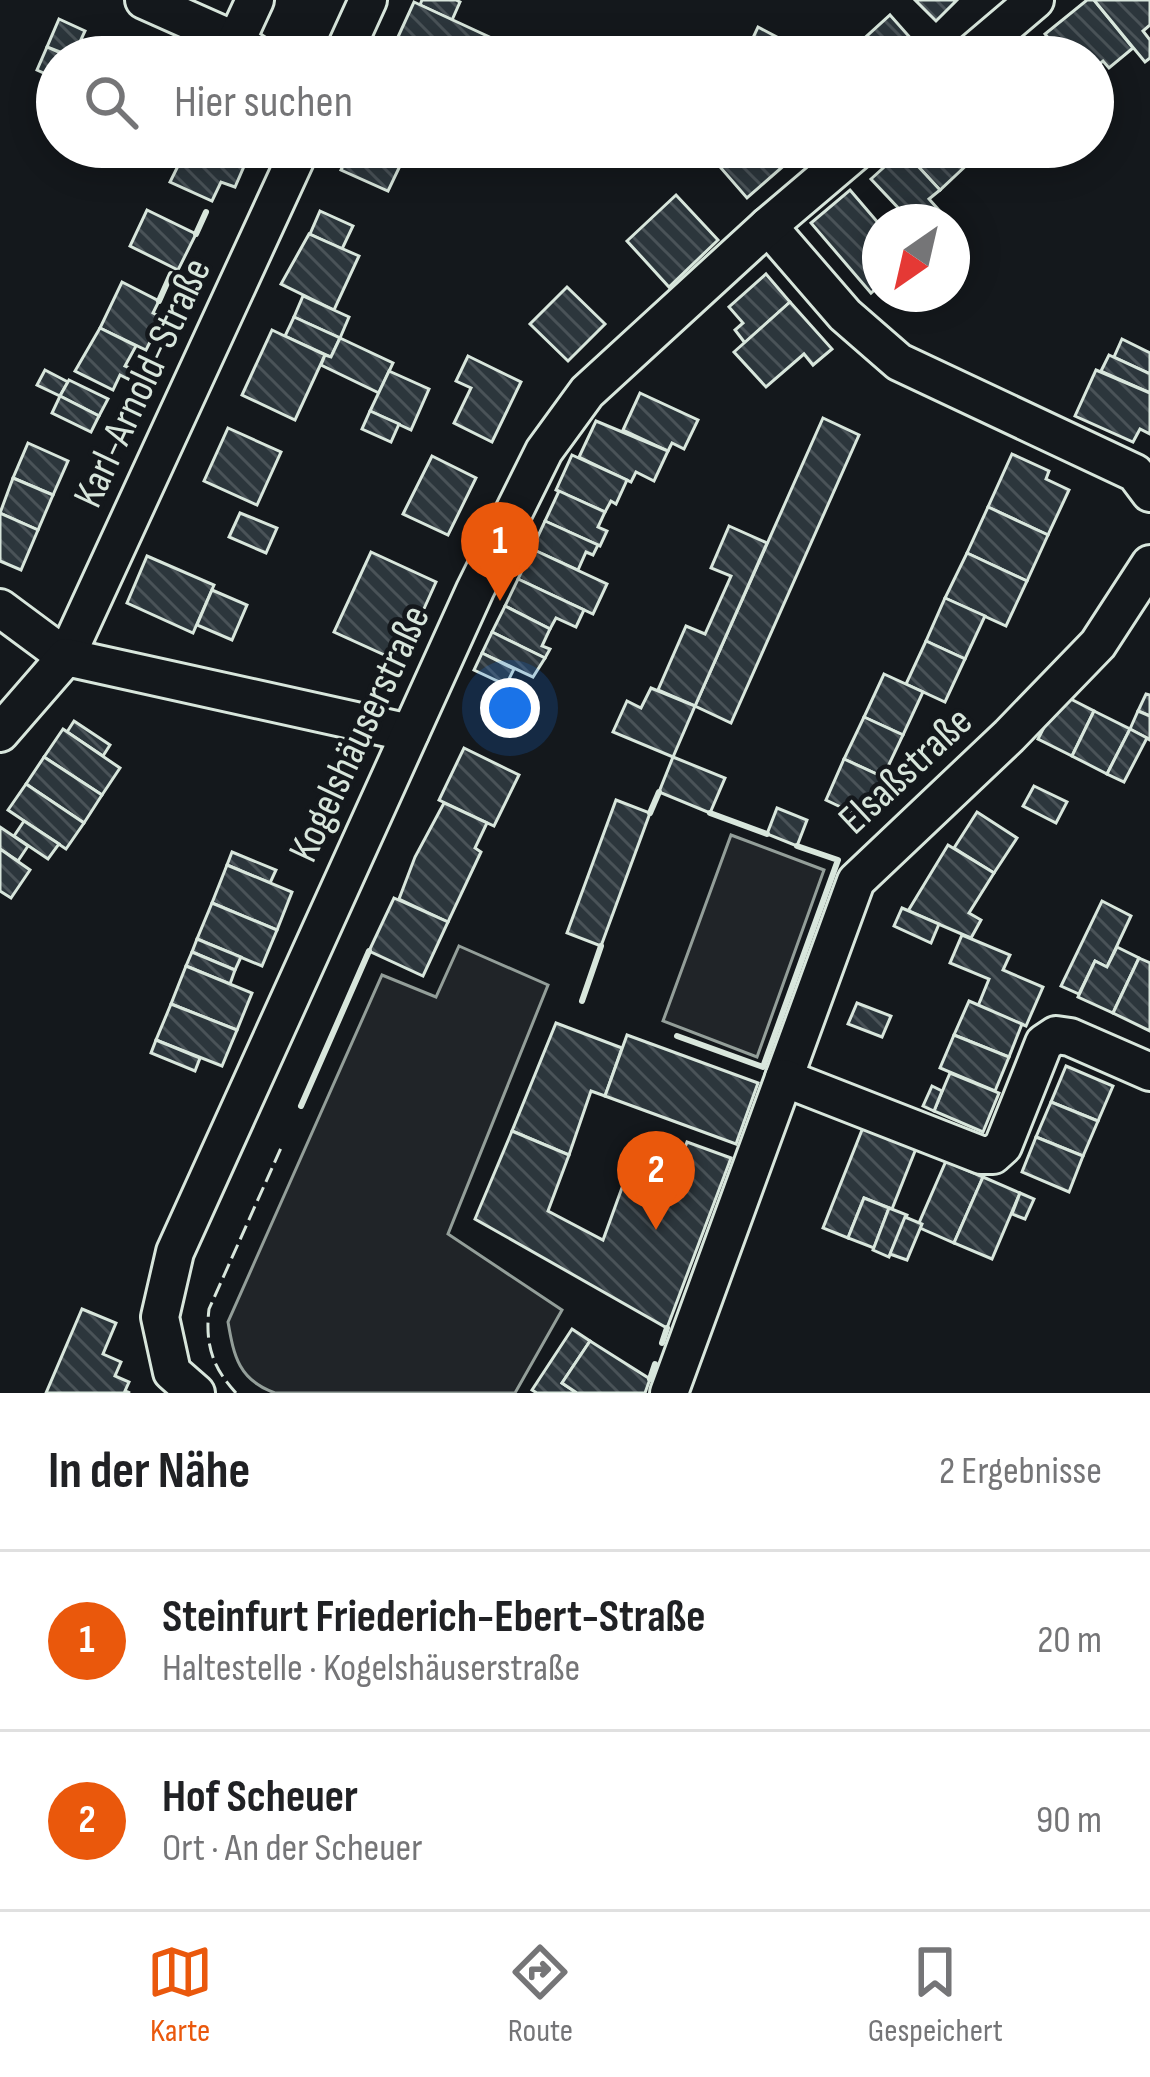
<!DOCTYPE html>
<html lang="de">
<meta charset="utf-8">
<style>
:root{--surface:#fff;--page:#f6f6f6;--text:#202124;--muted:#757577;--line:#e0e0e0;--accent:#ea580c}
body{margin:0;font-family:"Sofia Sans Condensed",sans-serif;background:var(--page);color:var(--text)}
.compass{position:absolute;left:862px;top:204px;width:108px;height:108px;border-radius:50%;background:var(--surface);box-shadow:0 6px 30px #0003;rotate:214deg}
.you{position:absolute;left:510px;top:708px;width:42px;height:42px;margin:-30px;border:9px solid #fff;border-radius:50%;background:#1a73e8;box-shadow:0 0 0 18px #1a73e833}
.badge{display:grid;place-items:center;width:78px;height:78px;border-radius:50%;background:var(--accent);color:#fff;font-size:39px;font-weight:700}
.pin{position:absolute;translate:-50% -99px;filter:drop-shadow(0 3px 6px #0008)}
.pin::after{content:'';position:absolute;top:63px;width:42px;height:36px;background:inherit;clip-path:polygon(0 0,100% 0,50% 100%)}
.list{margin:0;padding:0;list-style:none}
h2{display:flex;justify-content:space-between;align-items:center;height:156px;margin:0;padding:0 48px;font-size:51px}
h2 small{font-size:39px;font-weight:400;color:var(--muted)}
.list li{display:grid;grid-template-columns:78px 1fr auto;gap:36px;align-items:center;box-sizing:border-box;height:180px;padding:0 48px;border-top:3px solid var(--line)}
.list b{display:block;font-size:45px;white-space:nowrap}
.list p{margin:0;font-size:39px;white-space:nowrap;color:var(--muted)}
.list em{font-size:39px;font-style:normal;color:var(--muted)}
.icon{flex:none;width:66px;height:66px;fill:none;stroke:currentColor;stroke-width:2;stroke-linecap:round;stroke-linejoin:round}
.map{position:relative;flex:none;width:1150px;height:1393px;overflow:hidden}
.search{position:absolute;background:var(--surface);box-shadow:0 6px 30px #0003;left:36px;right:36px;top:36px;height:132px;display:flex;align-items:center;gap:30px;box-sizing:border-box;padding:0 42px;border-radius:66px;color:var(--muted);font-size:45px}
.sheet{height:516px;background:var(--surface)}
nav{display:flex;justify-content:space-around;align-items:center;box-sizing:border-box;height:168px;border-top:3px solid var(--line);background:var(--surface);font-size:33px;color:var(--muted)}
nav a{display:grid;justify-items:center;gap:6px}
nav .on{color:var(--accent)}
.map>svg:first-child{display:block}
.grass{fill:#202428;stroke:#939e99;stroke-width:3}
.building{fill:url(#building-back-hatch);stroke:#d8e6dc;stroke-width:3}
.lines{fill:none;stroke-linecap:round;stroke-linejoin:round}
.minor-casing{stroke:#d8e6dc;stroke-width:42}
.minor{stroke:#14181c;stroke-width:36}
.fence{stroke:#d8e6dc;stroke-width:3;stroke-dasharray:15 6;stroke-linecap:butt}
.wall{stroke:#d8e6dc;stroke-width:6}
.labels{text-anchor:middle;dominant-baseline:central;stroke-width:9;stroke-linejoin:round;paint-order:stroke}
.street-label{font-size:42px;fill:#d8e6dc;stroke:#14181c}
</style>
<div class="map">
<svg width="1150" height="1393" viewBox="0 0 1150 1393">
<defs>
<pattern id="building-back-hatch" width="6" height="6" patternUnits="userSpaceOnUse" patternTransform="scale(3)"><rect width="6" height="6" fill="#2c363c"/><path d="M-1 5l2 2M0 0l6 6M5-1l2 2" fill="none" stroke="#4a5358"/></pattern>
</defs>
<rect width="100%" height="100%" fill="#14181c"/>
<!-- grass -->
<g class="grass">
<path d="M731,835L824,870L757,1057L663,1021Z"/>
<path d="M459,946L548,985L448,1234L562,1310L515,1393H275C239,1380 234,1357 228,1322L382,975L436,997Z"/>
</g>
<!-- building -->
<g class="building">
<path d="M422,0H456L460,2L452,20L420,5Z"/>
<path d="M915,0H957L936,21Z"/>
<path d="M1087,0H1094L1133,48L1109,68L1103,61L1093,69V57H1063L1045,34Z"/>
<path d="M1094,0H1150V25L1143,31L1150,40V58L1145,62Z"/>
<path d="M414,2L498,41L491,57L448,40L439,57H435L397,39Z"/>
<path d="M890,15L922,51L915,57H867L857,45Z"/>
<path d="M59,19L85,31L73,57L47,47Z"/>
<path d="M758,27L788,43L781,57H744Z"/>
<path d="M397,39L435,57H388Z"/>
<path d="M666,39L681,57H644Z"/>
<path d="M857,45L867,57H843Z"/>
<path d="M47,47L69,57H57V79L37,70Z"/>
<path d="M167,147H207L245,164L235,187L221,182L212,201L170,182L179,164L163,157Z"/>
<path d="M207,147H253L245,164Z"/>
<path d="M352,147H409L388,191L341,170Z"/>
<path d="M729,147H775L788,162L747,198L714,160Z"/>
<path d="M775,147H805L788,162Z"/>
<path d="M906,147H960L972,160L940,190L903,150Z"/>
<path d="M960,147H986L972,160Z"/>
<path d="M903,150L940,190L929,199L946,218L942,222L892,221L902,212L871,179Z"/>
<path d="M850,190L880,225V285L871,293L811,223Z"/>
<path d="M676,195L718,240L669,287L627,241Z"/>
<path d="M147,210L196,234L178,270L130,246Z"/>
<path d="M320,211L353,226L342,249L310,234Z"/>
<path d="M309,234L359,256L334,310L281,284Z"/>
<path d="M766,274L790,302L745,343L735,330L743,323L729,307Z"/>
<path d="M122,282L159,301L153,313L162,318L146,350L100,328Z"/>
<path d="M567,287L605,324L568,361L530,324Z"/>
<path d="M303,296L349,317L340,338L294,317Z"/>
<path d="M790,302L832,349L813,365L804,354L766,387L734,352Z"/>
<path d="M294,317L340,338L331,357L285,336Z"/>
<path d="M100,328L136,346L125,366L132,369L128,379L120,375L113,390L75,371Z"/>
<path d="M272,330L325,355L295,420L242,395Z"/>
<path d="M340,338L393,363L379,393L321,365L325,355L331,357Z"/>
<path d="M1122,339L1150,353V374L1114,357Z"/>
<path d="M1109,355L1150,374V393L1101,371Z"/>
<path d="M468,356L521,382L492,442L454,423L471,388L456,381Z"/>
<path d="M45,370L68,382L60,396L37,385Z"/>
<path d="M1096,370L1150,393V434L1140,429L1133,442L1075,416Z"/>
<path d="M389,371L429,389L411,430L370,411Z"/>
<path d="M69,380L108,399L99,416L60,396Z"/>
<path d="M640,393L698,420L684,449L672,443L668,451L623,430Z"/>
<path d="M60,396L99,416L91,432L52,413Z"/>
<path d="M370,411L399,424L391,442L362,429Z"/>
<path d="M823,418L859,435L731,723L695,706Z"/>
<path d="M596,421L668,451L654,481L636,472L631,482L579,457Z"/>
<path d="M228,428L281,452L257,505L204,481Z"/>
<path d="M28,443L68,461L53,495L13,478Z"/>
<path d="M1012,454L1049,471L1046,479L1069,490L1048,535L988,507Z"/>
<path d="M572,455L627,480L616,504L611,501L605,512L556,490Z"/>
<path d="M432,456L476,478L448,535L403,514Z"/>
<path d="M13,478L53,495L38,530L0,513Z"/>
<path d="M559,491L605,512L598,527L607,531L600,546L545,521Z"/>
<path d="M988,507L1048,535L1027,581L967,553Z"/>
<path d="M0,513L38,530L21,570L0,561Z"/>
<path d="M240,513L277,528L266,553L229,537Z"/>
<path d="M545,521L598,545L593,555L586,552L578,570L532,549Z"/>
<path d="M729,526L767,543L695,706L658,690L686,626L705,634L731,576L711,568Z"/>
<path d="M532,549L607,584L593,614L518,579Z"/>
<path d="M371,552L436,582L400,662L334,632Z"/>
<path d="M967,553L1027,581L1006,626L945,598Z"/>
<path d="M147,556L214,585L193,633L127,603Z"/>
<path d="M518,579L584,610L576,627L556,618L550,629L505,606Z"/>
<path d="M212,590L247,605L232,640L197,625Z"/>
<path d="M945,598L985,616L965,659L926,641Z"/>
<path d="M505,606L550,629L542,646L550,649L545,658L492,632Z"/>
<path d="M492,632L545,658L533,677L482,653Z"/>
<path d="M926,641L965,659L945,702L906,684Z"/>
<path d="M482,653L514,669L506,685L474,670Z"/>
<path d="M884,674L923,692L903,735L864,717Z"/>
<path d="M651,688L695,706L673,757L613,732L627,701L641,708Z"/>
<path d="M1061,694L1094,711L1072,756L1038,739Z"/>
<path d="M1146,694L1150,695V716L1138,711Z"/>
<path d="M1094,711L1130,729L1107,774L1072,756Z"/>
<path d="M1138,711L1150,716V740L1130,729Z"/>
<path d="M864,717L903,735L883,777L844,759Z"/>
<path d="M74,721L110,745L103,756L67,732Z"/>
<path d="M63,729L120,768L102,795L44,757Z"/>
<path d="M1130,729L1147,738L1124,782L1107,774Z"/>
<path d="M464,748L519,775L494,826L439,800Z"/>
<path d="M44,757L102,795L84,823L26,784Z"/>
<path d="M673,757L725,778L710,813L659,792Z"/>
<path d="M844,759L883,777L864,818L826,800Z"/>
<path d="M26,784L84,823L66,849L8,810Z"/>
<path d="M1034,786L1067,802L1056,823L1023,806Z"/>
<path d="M616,800L650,813L601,946L567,933Z"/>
<path d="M444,803L487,823L475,848L481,852L448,922L399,899L415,857Z"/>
<path d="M777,808L807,820L797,846L767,834Z"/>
<path d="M977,812L1017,838L994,873L954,848Z"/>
<path d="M24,821L59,844L48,859L14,836Z"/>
<path d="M0,827L28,846L18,861L0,849Z"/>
<path d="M948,845L994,873L969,913L981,920L971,938L908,911Z"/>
<path d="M0,849L30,870L11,898L0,891Z"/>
<path d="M232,852L276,870L270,883L227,865Z"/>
<path d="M227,865L292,892L277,930L212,903Z"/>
<path d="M394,898L448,922L423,976L369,951Z"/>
<path d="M1102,901L1131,916L1107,967L1095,961L1079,994L1061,986Z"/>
<path d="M212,903L277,930L262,966L197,939Z"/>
<path d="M902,908L939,924L931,943L894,926Z"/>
<path d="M962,935L1010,955L1003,970L1043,987L1026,1026L978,1006L989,979L950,963Z"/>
<path d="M197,939L241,957L235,970L192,952Z"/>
<path d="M1117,947L1139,958L1113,1013L1078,997L1095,961L1107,967Z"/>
<path d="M192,952L235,970L230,984L186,966Z"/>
<path d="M1139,958L1150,963V1031L1113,1013Z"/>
<path d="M186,966L252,993L237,1030L171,1004Z"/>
<path d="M969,1001L1022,1024L1009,1057L954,1035Z"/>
<path d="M857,1003L891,1016L882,1037L848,1024Z"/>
<path d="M171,1004L237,1030L222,1066L156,1040Z"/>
<path d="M556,1023L622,1048L605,1096L591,1091L569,1155L512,1131Z"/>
<path d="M627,1035L758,1083L736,1144L605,1096Z"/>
<path d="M954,1035L1009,1057L995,1091L940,1068Z"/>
<path d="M156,1040L200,1058L195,1071L151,1053Z"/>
<path d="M1066,1066L1113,1086L1098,1121L1051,1102Z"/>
<path d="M950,1073L999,1093L983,1132L934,1111Z"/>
<path d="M932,1086L942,1091L934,1111L923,1106Z"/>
<path d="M1051,1102L1098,1121L1083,1156L1036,1137Z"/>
<path d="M864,1125L917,1146L892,1209L864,1198L848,1238L823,1228Z"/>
<path d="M512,1131L569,1155L548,1211L603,1240L627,1174L669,1192L687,1142L731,1158L667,1328L475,1219Z"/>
<path d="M1036,1137L1083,1156L1069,1192L1022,1172Z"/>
<path d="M946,1161L983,1177L954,1243L920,1228L919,1223Z"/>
<path d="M983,1177L1020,1193L992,1259L954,1243Z"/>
<path d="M1020,1193L1034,1199L1025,1219L1012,1214Z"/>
<path d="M864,1198L889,1208L874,1248L848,1238Z"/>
<path d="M889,1208L907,1215L889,1257L873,1250Z"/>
<path d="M905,1217L922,1224L907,1260L890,1254Z"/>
<path d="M82,1309L116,1323L103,1354L121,1362L115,1376L129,1382L125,1391L130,1393H46Z"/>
<path d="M572,1329L590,1341L562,1383L577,1393H537L532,1390Z"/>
<path d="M590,1341L650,1379L645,1393H577L562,1383Z"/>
</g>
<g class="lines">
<defs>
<g id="minor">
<path d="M144,0L236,41"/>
<path d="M255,0L236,41L260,57"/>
<path d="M342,57L368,0"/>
<path d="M968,57L1035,0"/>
<path d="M768,226L845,315L899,362L1135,473L1150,493"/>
<path d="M0,608L66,657L301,147"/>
<path d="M0,733L66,657L410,733"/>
<path d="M784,1078L856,881L1009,736L1098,644L1150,564"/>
<path d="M196,1393L172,1372L160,1317L175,1252L475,590L544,451L587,392L768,226L861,147"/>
<path d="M669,1393L784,1078L981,1155H993L1003,1146L1044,1043L1056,1035L1070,1037L1150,1072"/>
</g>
</defs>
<!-- minor casing -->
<use href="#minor" class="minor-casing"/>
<!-- minor -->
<use href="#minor" class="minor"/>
<!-- fence -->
<path class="fence" d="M236,1393C212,1367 205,1344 209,1309L281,1148"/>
<!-- wall -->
<g class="wall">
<path d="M196,234L206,212"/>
<path d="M159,301L171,274"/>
<path d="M650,813L659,792"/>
<path d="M710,813L767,834"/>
<path d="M582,1001L601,946"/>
<path d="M677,1036L763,1067L838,860L797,846"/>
<path d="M301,1106L369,951"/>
<path d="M662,1343L667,1328"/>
<path d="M650,1379L655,1364"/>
</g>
</g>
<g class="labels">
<!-- street labels -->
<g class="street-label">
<text transform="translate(143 383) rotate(-65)">Karl-Arnold-Straße</text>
<text transform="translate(360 734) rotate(-65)">Kogelshäuserstraße</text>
<text transform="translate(906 771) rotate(-43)">Elsaßstraße</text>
</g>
</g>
</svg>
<svg class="compass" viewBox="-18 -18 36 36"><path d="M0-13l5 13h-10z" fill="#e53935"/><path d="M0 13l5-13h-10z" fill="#757577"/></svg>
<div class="you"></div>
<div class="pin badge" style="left:500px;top:601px">1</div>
<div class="pin badge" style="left:656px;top:1230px">2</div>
<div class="search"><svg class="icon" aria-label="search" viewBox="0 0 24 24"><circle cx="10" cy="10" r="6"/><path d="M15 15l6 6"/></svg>Hier suchen</div>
</div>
<section class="sheet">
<h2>In der Nähe<small>2 Ergebnisse</small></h2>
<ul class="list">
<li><span class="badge">1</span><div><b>Steinfurt Friederich-Ebert-Straße</b><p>Haltestelle · Kogelshäuserstraße</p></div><em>20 m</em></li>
<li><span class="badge">2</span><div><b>Hof Scheuer</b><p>Ort · An der Scheuer</p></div><em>90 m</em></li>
</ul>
</section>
<nav>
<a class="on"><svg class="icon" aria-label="map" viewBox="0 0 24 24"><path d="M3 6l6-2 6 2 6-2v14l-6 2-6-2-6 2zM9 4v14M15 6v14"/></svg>Karte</a>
<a><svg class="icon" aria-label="directions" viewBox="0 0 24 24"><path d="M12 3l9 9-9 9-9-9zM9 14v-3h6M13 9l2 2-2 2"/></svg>Route</a>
<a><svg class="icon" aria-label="saved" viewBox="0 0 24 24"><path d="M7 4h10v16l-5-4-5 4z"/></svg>Gespeichert</a>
</nav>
